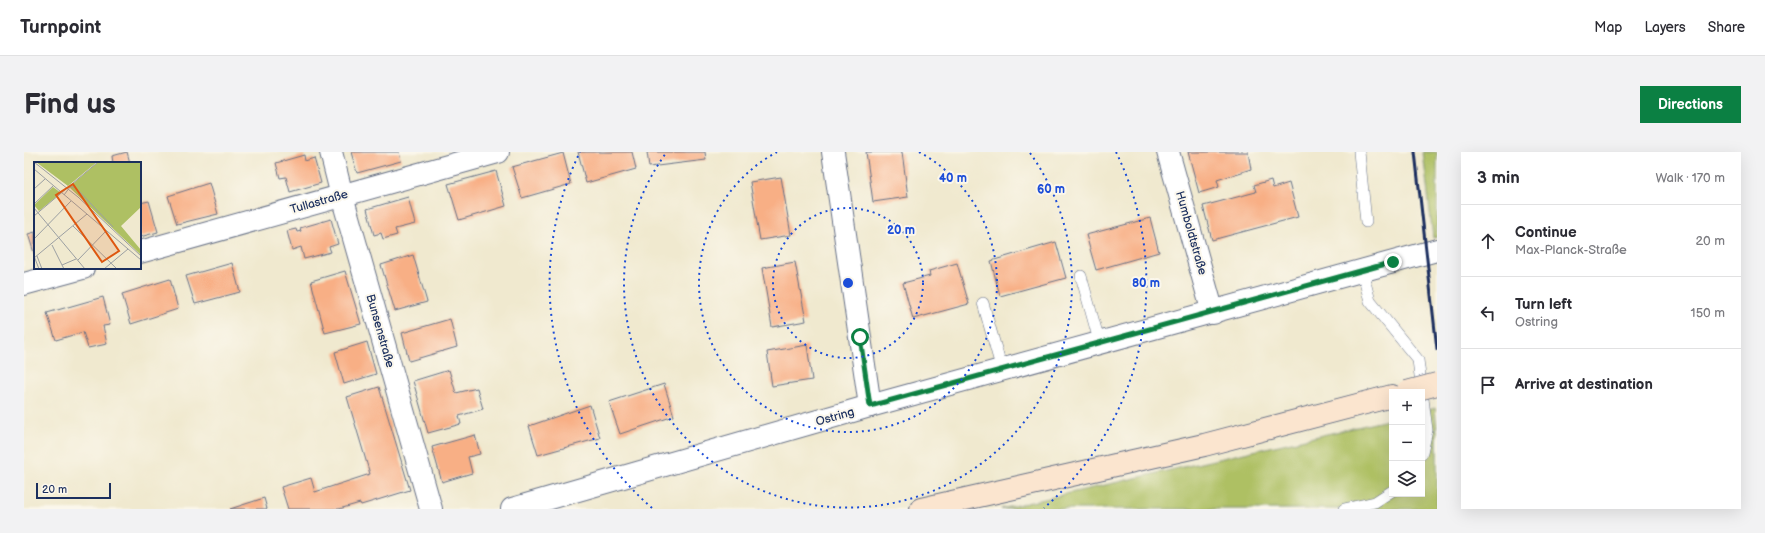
<!DOCTYPE html>
<meta charset="utf-8">
<style>
:root{--surface:#fff;--page:#f2f2f3;--text:#2b2b33;--muted:#7c7c81;--line:#e1e1e2;--accent:#0b8043}
body{margin:0;font-family:"Balsamiq Sans",sans-serif;background:var(--page);color:var(--text)}
.controls{position:absolute;right:12px;bottom:12px;display:grid;overflow:hidden;border-radius:0px;box-shadow:0 4px 16px #0002}
.controls button{width:36px;height:36px;display:grid;place-items:center;padding:0;border:0;border-bottom:1px solid var(--line);background:var(--surface);color:var(--text);font:20px sans-serif}
.scale{position:absolute;left:12px;bottom:10px;width:75px;box-sizing:border-box;padding-left:4px;border:2px solid #1b2f5e;border-top:0;font-size:11px;line-height:14px;white-space:nowrap;color:#1b2f5e;-webkit-text-stroke:3px #fbf7ec;paint-order:stroke}
.stop{position:absolute;width:12px;height:12px;margin:-9px;border:3px solid #0b8043;border-radius:50%;background:#fff}
.stop.end{background:#0b8043;border-color:#fff;box-shadow:0 1px 4px #0008}
.list{margin:0;padding:0;list-style:none}
h2{display:flex;justify-content:space-between;align-items:center;height:52px;margin:0;padding:0 16px;font-size:17px}
h2 small{font-size:13px;font-weight:400;color:var(--muted)}
.list li{display:grid;grid-template-columns:26px 1fr auto;gap:12px;align-items:center;box-sizing:border-box;height:72px;padding:0 16px;border-top:1px solid var(--line)}
.list b{display:block;font-size:15px;white-space:nowrap}
.list p{margin:0;font-size:13px;white-space:nowrap;color:var(--muted)}
.list em{font-size:13px;font-style:normal;color:var(--muted)}
.icon{flex:none;width:22px;height:22px;fill:none;stroke:currentColor;stroke-width:2;stroke-linecap:round;stroke-linejoin:round}
.map{position:relative;flex:none;width:1413px;height:357px;overflow:hidden;border-radius:0px}
header{display:flex;align-items:center;gap:24px;box-sizing:border-box;height:56px;padding:0 20px;background:var(--surface);border-bottom:1px solid var(--line)}
header strong{font-size:19px}
nav{display:flex;gap:22px;margin-inline-start:auto;font-size:14px}
.intro{display:flex;align-items:center;justify-content:space-between;box-sizing:border-box;height:96px;padding:0 24px}
h1{margin:0;font-size:28px}
.button{padding:10px 18px;border-radius:0px;background:var(--accent);color:#fff;font-size:14px;font-weight:700}
main{display:flex;gap:24px;padding:0 24px}
aside{flex:1;background:var(--surface);border-radius:0px;box-shadow:0 4px 16px #0002}
.map>svg:first-child{display:block}
.green{fill:#aec063;stroke:#647860}
.building{fill:#f8af85}
.lines{fill:none;stroke-linecap:round;stroke-linejoin:round}
.lane-casing{stroke:#667086;stroke-width:12}
.street-casing{stroke:#667086;stroke-width:24}
.secondary-casing{stroke:#667086;stroke-width:24}
.lane{stroke:#fff;stroke-width:11}
.street{stroke:#fff;stroke-width:22}
.secondary{stroke:#fbe5cf;stroke-width:22}
.rail{stroke:#1b2f5e;stroke-width:3}
.secondary-bridge-casing{stroke:#667086;stroke-width:24;stroke-linecap:butt}
.secondary-bridge{stroke:#fbe5cf;stroke-width:22}
.route{stroke:#0b8043;stroke-width:5}
.ring{fill:none;stroke:#1d4ed8;stroke-width:2;stroke-dasharray:2 4}
.labels{text-anchor:middle;dominant-baseline:central;stroke-width:4;stroke-linejoin:round;paint-order:stroke}
.street-label{font-size:12px;fill:#1b2f5e;stroke:#fbf7ec}
.inset-road{fill:none;stroke:#9b9fa2;stroke-width:1}
.view{fill:#de5710;fill-opacity:0.15;stroke:#de5710;stroke-width:2}
.inset-edge{fill:none;stroke:#1b2f5e;stroke-width:2}
.centre{fill:#1d4ed8;stroke:#fbf7ec;stroke-width:2}
.ring-label{font-size:12px;text-anchor:middle;font-weight:bold;fill:#1d4ed8;stroke:#fbf7ec;stroke-width:4;stroke-linejoin:round;paint-order:stroke}
</style>
<header>
<strong>Turnpoint</strong>
<nav><a>Map</a><a>Layers</a><a>Share</a></nav>
</header>
<div class="intro"><h1>Find us</h1><a class="button">Directions</a></div>
<main>
<div class="map">
<svg width="1413" height="357" viewBox="0 0 1413 357">
<rect width="100%" height="100%" fill="#fbf7ec"/>
<filter id="ink" filterUnits="userSpaceOnUse"><feTurbulence type="fractalNoise" baseFrequency=".025" numOctaves="2"/><feDisplacementMap in="SourceGraphic" scale="8" xChannelSelector="R" yChannelSelector="G"/><feConvolveMatrix kernelMatrix="1 2 1 2 8 2 1 2 1" color-interpolation-filters="sRGB"/></filter>
<filter id="wash" filterUnits="userSpaceOnUse"><feTurbulence type="fractalNoise" baseFrequency=".012" numOctaves="4" result="noise"/><feDisplacementMap in="SourceGraphic" scale="16" xChannelSelector="R" yChannelSelector="G"/><feGaussianBlur stdDeviation="0.9" result="paint"/><feColorMatrix in="noise" values="0 0 0 0 0 0 0 0 0 0 0 0 0 0 0 0 0 1.4 0 .05"/><feComposite in="paint" operator="in"/></filter>
<g filter="url(#wash)">
<rect width="100%" height="100%" fill="#f0e9cf"/>
<!-- green -->
<g class="green">
<path d="M1399,0H1413V85L1409,86Z"/>
<path d="M1411,256L1413,279V357H977L1368,267V342H1398V260Z"/>
</g>
<g id="blocks">
<!-- building -->
<g class="building">
<path d="M103,0L106,11H89L88,4Z"/>
<path d="M327,0H375L377,9L333,21Z"/>
<path d="M554,0H608L612,17L562,31Z"/>
<path d="M623,0H681L682,8L625,15Z"/>
<path d="M842,0H878L884,45L849,50Z"/>
<path d="M1164,0H1224L1227,17L1193,28L1195,35L1175,41Z"/>
<path d="M539,1L547,32L498,46L488,15Z"/>
<path d="M280,3L281,9L290,6L297,31L266,40L262,25L256,26L252,11Z"/>
<path d="M472,19L482,54L435,68L424,32Z"/>
<path d="M757,25L767,83L736,88L726,30Z"/>
<path d="M1247,28L1249,36L1265,31L1274,65L1188,88L1179,54L1232,40L1230,33Z"/>
<path d="M185,31L194,62L153,72L144,44Z"/>
<path d="M384,45L391,72L371,77L373,83L359,87L357,81L350,83L343,57Z"/>
<path d="M125,49L134,80L116,85V51Z"/>
<path d="M1126,66L1135,100L1072,118L1062,83Z"/>
<path d="M307,67L314,92L305,95L307,100L280,107L277,95L268,98L263,79L272,77L273,80L277,79L276,76Z"/>
<path d="M11,80V104L4,82Z"/>
<path d="M1032,90L1042,126L976,144L967,109Z"/>
<path d="M389,103L403,150L371,159L357,113Z"/>
<path d="M771,110L782,169L748,175L738,116Z"/>
<path d="M208,111L216,140L171,152L162,124Z"/>
<path d="M933,111L945,152L889,167L879,131L906,124L905,119Z"/>
<path d="M321,119L337,172L301,181L287,129Z"/>
<path d="M146,127L154,157L107,172L98,142Z"/>
<path d="M79,145L86,173L79,174L83,192L64,196L59,180L32,188L23,161Z"/>
<path d="M426,167L433,195L385,209L378,181Z"/>
<path d="M343,190L352,222L320,232L311,200Z"/>
<path d="M783,193L788,228L748,234L743,200Z"/>
<path d="M425,218L432,241L453,236L459,257L435,264L437,272L404,281L389,229Z"/>
<path d="M640,232L650,264L596,282L585,250Z"/>
<path d="M355,235L386,338L337,353L336,351L315,357H264L257,335L287,326L291,340L346,322L323,245Z"/>
<path d="M566,253L576,286L514,303L505,274Z"/>
<path d="M451,283L456,302L444,305L448,321L418,330L408,295Z"/>
<path d="M240,346L243,357H206Z"/>
</g>
</g>
</g>
<g filter="url(#ink)">
<use href="#blocks" fill-opacity="0" stroke="#667086" stroke-width="1"/>
<g class="lines">
<defs>
<g id="lane">
<path d="M1335,0L1342,70"/>
<path d="M1338,119L1346,149L1394,208L1403,278L1398,301"/>
<path d="M1057,124L1076,192"/>
<path d="M959,151L978,218"/>
<path d="M1320,357L1351,350L1368,339"/>
</g>
<g id="street">
<path d="M307,0L318,44L407,357"/>
<path d="M809,0L846,254"/>
<path d="M1144,0L1189,161"/>
<path d="M116,100L474,0"/>
<path d="M0,132L59,116"/>
<path d="M488,357L846,254L1413,98"/>
</g>
<path id="secondary" d="M897,357L1180,293L1368,244"/>
</defs>
<!-- lane casing -->
<use href="#lane" class="lane-casing"/>
<!-- street casing -->
<use href="#street" class="street-casing"/>
<!-- secondary casing -->
<use href="#secondary" class="secondary-casing"/>
<!-- lane -->
<use href="#lane" class="lane"/>
<!-- street -->
<use href="#street" class="street"/>
<!-- secondary -->
<use href="#secondary" class="secondary"/>
<!-- rail -->
<path class="rail" d="M1391,0L1413,197"/>
<defs>
<path id="secondary-bridge" d="M1383,240L1413,232"/>
</defs>
<!-- secondary-bridge casing -->
<use href="#secondary-bridge" class="secondary-bridge-casing"/>
<!-- secondary-bridge -->
<use href="#secondary-bridge" class="secondary-bridge"/>
</g>
</g>
<g class="lines" filter="url(#ink)">
<!-- route -->
<path class="route" d="M836,185L846,254L1369,110"/>
</g>
<!-- distance rings -->
<g class="ring">
<circle cx="824" cy="131" r="75"/>
<path d="M895 0A149 149 0 1 1 753 0"/>
<path d="M1006 1A224 224 0 1 1 642 1"/>
<path d="M628 356A298 298 0 0 1 556 0M1092 0A298 298 0 0 1 1020 356"/>
</g>
<g class="labels">
<!-- street labels -->
<g class="street-label">
<text transform="translate(295 50) rotate(-16)">Tullastraße</text>
<text transform="translate(1167 81) rotate(74)">Humboldtstraße</text>
<text transform="translate(356 179) rotate(74)">Bunsenstraße</text>
<text transform="translate(811 265) rotate(-16)">Ostring</text>
</g>
</g>
<!-- overview -->
<g transform="translate(10 10)">
<rect width="107" height="107" fill="#f0e9cf"/>
<path d="M2,0H63L34,24ZM64,0H107V45L87,64L107,88V93L35,25ZM19,25L27,31L5,49L0,43Z" fill="#aec063"/>
<path class="inset-road" d="M0,0L44,35L107,94M0,7L107,98M0,27L11,17M30,33L36,25H41L79,65M0,42L19,24M0,46L51,107M0,54L64,0M39,64L83,107M0,77L37,39M18,83L30,107M0,94L5,107M3,94L8,107M0,96L53,52M44,98L72,69M28,103L42,97M70,107L94,87"/>
<path class="view" d="M39,22L85,89L68,100L22,33Z"/>
<rect width="107" height="107" class="inset-edge"/>
</g>
<circle cx="824" cy="131" r="6" class="centre"/>
<g class="ring-label">
<text x="929" y="30">40 m</text>
<text x="1027" y="41">60 m</text>
<text x="877" y="82">20 m</text>
<text x="1122" y="135">80 m</text>
</g>
</svg>
<div class="controls">
<button>+</button>
<button>−</button>
<button><svg class="icon" aria-label="layers" viewBox="0 0 24 24"><path d="M12 4l9 5-9 5-9-5zM3 14l9 5 9-5"/></svg></button>
</div>
<div class="scale">20 m</div>
<div class="stop" style="left:836px;top:185px"></div>
<div class="stop end" style="left:1369px;top:110px"></div>
</div>
<aside>
<h2>3 min<small>Walk · 170 m</small></h2>
<ul class="list">
<li><svg class="icon" aria-label="ahead" viewBox="0 0 24 24"><path d="M12 20V5M6 11l6-6 6 6"/></svg><div><b>Continue</b><p>Max-Planck-Straße</p></div><em>20 m</em></li>
<li><svg class="icon" aria-label="left" viewBox="0 0 24 24"><path d="M17 20v-9H6M10 6l-5 5 5 5"/></svg><div><b>Turn left</b><p>Ostring</p></div><em>150 m</em></li>
<li><svg class="icon" aria-label="arrive" viewBox="0 0 24 24"><path d="M6 21V4h12l-3 4 3 4H6"/></svg><div><b>Arrive at destination</b></div></li>
</ul>
</aside>
</main>
